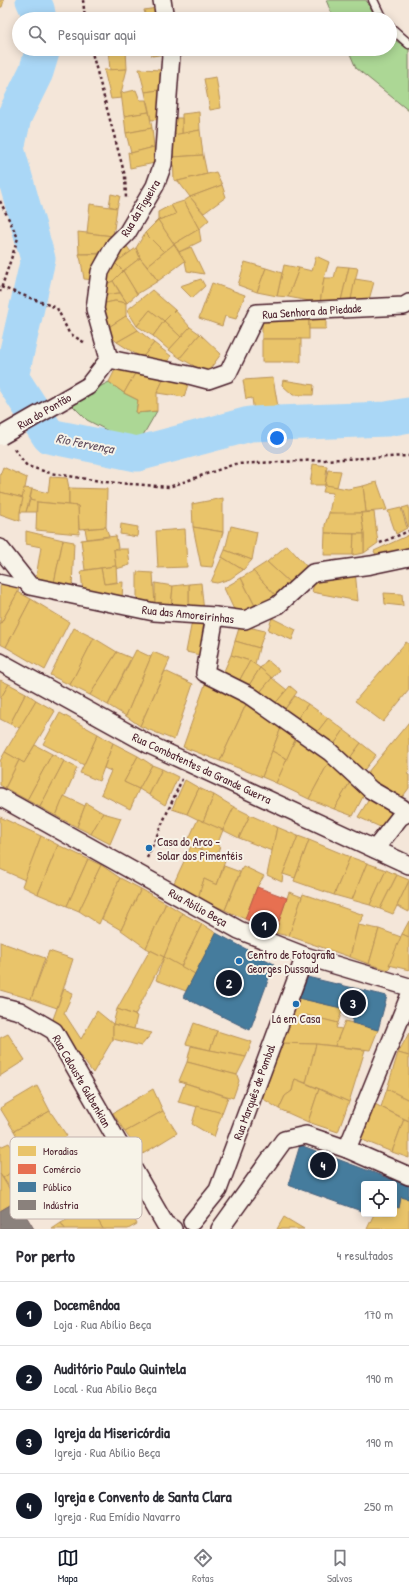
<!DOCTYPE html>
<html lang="pt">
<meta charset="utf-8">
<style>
:root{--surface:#fff;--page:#f7f7f7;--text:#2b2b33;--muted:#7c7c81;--line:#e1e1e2;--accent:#111827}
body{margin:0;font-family:"Patrick Hand",sans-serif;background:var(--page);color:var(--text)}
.controls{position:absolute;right:12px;bottom:12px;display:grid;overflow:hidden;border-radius:4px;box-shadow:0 2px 10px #0003}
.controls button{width:36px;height:36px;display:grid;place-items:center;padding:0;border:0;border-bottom:1px solid var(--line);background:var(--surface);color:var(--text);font:20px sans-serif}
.you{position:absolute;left:277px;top:438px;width:14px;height:14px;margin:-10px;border:3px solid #fff;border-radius:50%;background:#1a73e8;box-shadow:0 0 0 6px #1a73e833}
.badge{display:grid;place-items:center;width:26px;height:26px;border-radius:50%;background:var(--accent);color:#fff;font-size:13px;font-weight:700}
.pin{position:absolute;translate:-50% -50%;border:2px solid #fff;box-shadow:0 1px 4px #0006}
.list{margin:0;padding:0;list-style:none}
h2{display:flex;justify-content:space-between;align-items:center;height:52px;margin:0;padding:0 16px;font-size:17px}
h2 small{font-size:13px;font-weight:400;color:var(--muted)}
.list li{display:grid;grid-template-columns:26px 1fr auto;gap:12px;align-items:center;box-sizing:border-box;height:64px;padding:0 16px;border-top:1px solid var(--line)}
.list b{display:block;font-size:15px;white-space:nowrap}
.list p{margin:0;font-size:13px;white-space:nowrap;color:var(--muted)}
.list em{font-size:13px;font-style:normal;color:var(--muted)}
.icon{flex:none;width:22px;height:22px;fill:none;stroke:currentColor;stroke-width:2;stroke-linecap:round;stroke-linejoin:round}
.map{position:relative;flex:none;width:409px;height:1229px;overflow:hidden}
.search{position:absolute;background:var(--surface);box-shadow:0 2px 10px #0003;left:12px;right:12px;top:12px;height:44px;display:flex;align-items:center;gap:10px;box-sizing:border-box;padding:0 14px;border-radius:22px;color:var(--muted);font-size:15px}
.sheet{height:308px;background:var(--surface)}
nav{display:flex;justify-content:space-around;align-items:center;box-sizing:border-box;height:56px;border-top:1px solid var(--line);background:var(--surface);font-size:11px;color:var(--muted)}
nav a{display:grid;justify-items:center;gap:2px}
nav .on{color:var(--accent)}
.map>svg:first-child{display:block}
.green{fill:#acd795;stroke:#7b7b60}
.homes{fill:#e9c46a;stroke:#b99257}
.shops{fill:#e76f51;stroke:#b85746}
.public{fill:#457b9d;stroke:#465f7b}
.industry{fill:#8a817c;stroke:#776464}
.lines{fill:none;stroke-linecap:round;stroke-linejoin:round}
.river{stroke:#aad7f6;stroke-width:35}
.lane-casing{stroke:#4a1f2b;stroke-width:11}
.street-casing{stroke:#4a1f2b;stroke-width:20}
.path{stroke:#4a1f2b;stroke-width:2.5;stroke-dasharray:3 3;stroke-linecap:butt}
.lane{stroke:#f7f3e8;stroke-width:8}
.street{stroke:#f7f3e8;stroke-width:17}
.street-bridge-casing{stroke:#4a1f2b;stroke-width:20;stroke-linecap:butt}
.street-bridge{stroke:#f7f3e8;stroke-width:17}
.poi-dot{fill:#1f6fb2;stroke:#f7f3e8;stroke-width:1.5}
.labels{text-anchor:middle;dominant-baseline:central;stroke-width:4;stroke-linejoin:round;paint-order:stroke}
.street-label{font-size:12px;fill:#4a1f2b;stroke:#f7f3e8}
.poi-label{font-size:12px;fill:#4a1f2b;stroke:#f7f3e8;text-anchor:start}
.water-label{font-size:13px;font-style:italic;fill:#624d5e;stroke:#f7f3e8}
.key{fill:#f7f3e8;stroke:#c3b3af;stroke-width:1}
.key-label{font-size:11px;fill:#4a1f2b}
</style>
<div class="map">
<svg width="409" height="1229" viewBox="0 0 409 1229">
<rect width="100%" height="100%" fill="#f4e6d9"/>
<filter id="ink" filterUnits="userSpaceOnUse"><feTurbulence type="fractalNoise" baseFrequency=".025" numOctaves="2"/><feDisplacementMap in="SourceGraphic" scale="8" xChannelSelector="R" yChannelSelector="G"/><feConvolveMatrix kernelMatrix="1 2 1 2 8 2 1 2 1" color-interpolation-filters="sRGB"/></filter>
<g filter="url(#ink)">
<!-- green -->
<g class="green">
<path d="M326,0H366L377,19H334Z"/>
<path d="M390,37L409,49V111L356,68L348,49H390Z"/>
<path d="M109,382L124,393L138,400L136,413L157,411L142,437L118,436L87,420L69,402Z"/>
</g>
<!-- homes -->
<g class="homes">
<path d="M0,0H4L2,7H0Z"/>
<path d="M157,8L159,19H146L144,10Z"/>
<path d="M108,49H126L127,69L110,70Z"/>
<path d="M151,49H164L165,54L152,56Z"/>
<path d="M127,69L121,93L122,98L111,99L104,70Z"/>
<path d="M139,69L162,70L166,89L145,92Z"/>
<path d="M216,77L221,108L210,110L204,79Z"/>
<path d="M166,89L163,119L151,120L145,92Z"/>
<path d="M136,90L140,100H146L149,112L124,116L121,93Z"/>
<path d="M149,112L152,128L126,133L124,116Z"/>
<path d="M199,112L200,130L182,134V114Z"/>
<path d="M171,118H182V134L173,135Z"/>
<path d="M152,128L154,147L131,153L126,133Z"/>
<path d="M200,130L203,155L173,157V135Z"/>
<path d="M154,147L155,163L130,168L128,152L131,153Z"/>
<path d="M203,155L207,174L178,181L174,180L173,157Z"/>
<path d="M216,172L222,185L190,197L178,181Z"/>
<path d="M222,185L226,197L204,213L190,197Z"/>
<path d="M111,194L120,196L117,208L109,206Z"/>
<path d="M190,197L209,220L199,229L184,201Z"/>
<path d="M184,201L199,229L174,244L158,220L176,214L171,205Z"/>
<path d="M90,204L117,208L113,236L87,233Z"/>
<path d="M171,205L176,214L158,220V212Z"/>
<path d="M158,220L174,244L164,252L145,233Z"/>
<path d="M199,229L201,241L179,252L174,244Z"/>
<path d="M78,232L87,233L113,236L105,253L79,254Z"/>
<path d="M145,233L164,252L147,266L140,258L136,248Z"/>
<path d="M125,244L131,252L115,263Z"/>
<path d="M174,244L185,261L158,281L147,266Z"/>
<path d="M191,247L204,274L187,271L185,261L179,252Z"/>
<path d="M136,248L140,258L123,271L115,263Z"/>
<path d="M79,254H100L96,280L84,279L81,261Z"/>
<path d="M316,256L329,262L324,278L320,303L288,297L299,268L312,271Z"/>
<path d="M140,258L158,281L137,294L123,271Z"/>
<path d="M245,262L266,268L257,292L238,285Z"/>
<path d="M115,263L123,271L113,281L102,286Z"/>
<path d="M284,265L299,268L288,297L277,296Z"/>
<path d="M337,266L349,267L340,305L320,303L324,278H334Z"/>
<path d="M349,267L358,268L350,305H340Z"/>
<path d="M266,268L282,273L277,296L257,292Z"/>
<path d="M123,271L137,294L127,303L113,281Z"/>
<path d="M201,279L205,286L192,298L180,286Z"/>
<path d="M355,279L374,282L368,303L350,305Z"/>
<path d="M113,281L120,293L101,295L102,286Z"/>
<path d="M212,283L245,295L236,319L225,316L222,326L199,318Z"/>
<path d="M152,290L175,310L164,321L150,310L137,326L127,310Z"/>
<path d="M120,293L127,303L115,301L101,304V295Z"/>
<path d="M115,301L126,303V316L104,330L101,304Z"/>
<path d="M150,310L164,321L153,336L137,326Z"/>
<path d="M175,310L190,327L181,337L164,321Z"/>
<path d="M126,316L138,330L117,342L104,330Z"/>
<rect x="262" y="319" width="47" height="20"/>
<rect x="309" y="319" width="17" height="10"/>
<path d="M164,321L181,337L169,350L153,336Z"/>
<path d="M190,327L200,334L180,358L169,350Z"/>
<path d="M138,330L154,343L142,358L117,342Z"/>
<path d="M200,334L221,354L207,373L180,358Z"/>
<rect x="262" y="339" width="39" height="23"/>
<path d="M154,343L171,356L166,368L142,358Z"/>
<path d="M117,366L137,370L124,393L109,382Z"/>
<path d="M137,370L165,376L157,393V411L136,413L138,400L124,393Z"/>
<path d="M165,376L189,381L184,397L157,393Z"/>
<path d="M273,378L278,407L254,413L252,398L246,399L243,380Z"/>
<path d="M283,380L314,385L313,395H293L282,385Z"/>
<path d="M313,464L327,466L325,485H310Z"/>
<path d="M3,467L27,478L23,498L0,492V475Z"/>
<path d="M328,470L341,471L337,487L325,485Z"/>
<path d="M50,477L67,478L69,488V505L37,502L30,500L32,489L48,493Z"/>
<path d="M377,482L387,510L366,512L363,486Z"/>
<path d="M325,485L348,489L363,486L366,512L348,514L329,513L333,493L323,492Z"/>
<path d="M24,488L32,489L26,512H20Z"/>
<path d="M69,488L107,489L106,527L79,529L78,506L69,505Z"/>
<path d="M0,492L23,498L20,512V521L0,514Z"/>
<path d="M223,498V532L193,527L192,504Z"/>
<path d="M30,500L37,502L36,512H26Z"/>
<path d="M37,502L78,506L79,534L36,530Z"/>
<path d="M409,506V526L408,527L402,508Z"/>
<path d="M401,508L407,528L396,534L388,511Z"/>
<path d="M374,512L378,543L364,553V534L361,513Z"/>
<path d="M329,513H361L364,534L325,533V525Z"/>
<path d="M121,524L138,527L137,537L120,534Z"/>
<path d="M231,526L257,532L252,560L225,550Z"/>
<path d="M106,527L109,536L87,539L85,529Z"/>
<path d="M193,527L223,532L212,567L201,566Z"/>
<path d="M185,529L187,567L158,568L156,531Z"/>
<path d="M26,531L63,540L54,583L36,577L41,547L26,544Z"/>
<path d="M325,533L354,534L353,555H324Z"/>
<path d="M354,534H364V553L353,555Z"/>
<path d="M409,535V554L378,559L374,551Z"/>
<path d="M116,536L118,548L114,549L116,566L85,570L81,540Z"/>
<path d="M63,540L74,542L72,589L54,583Z"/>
<path d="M287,545L308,568L290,583L267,562Z"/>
<path d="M114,549H128L130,565L116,569Z"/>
<path d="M225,550L252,560L243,570L222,557Z"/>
<path d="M222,557L243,570L230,579L217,583L211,582Z"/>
<path d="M267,562L290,583L277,597L253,571Z"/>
<path d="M116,566L117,582L104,584L101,568Z"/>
<path d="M101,568L104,584L123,582L122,599L83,593L81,571Z"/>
<path d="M253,571L277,597L256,608L241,578Z"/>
<path d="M355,571L358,601L312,592L315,579Z"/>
<path d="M137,572L153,573L155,606L137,602Z"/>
<path d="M241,578L256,608L236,614L224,588Z"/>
<path d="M2,582L19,586L18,592L0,625V587Z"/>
<path d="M155,583L173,586L171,608L155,606Z"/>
<path d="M201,583L204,612L189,611V584Z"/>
<path d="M189,584V611L171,608L173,586Z"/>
<path d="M18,592L31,599L6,647L0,644V625Z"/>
<path d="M384,593L402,594L403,606L385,604Z"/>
<path d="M31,599L69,622L45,670L6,647Z"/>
<path d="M272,618L296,630L292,640L268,630Z"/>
<path d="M192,621H213L205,656L186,652Z"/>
<path d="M240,625L265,631L259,648L235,641Z"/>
<path d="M74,628L94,638L70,685L50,675Z"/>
<path d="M94,638L117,652L90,695L70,685Z"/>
<path d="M235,641L259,648L255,664L250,661L231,655Z"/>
<path d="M406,642L409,644V690L383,722L355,701Z"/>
<path d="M136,650L151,657L126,716L108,705Z"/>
<path d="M117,652L131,658L108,705L90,695Z"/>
<path d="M153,652L170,659L140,726L126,716Z"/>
<path d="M231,655L250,661L237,685L221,678Z"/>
<path d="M267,660L279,670L272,678L260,668Z"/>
<path d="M250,661L260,668L246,690L237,685Z"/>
<path d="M260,668L272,678L256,697L246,690Z"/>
<path d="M165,671L193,684L174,740L140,726Z"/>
<path d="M272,678L287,690L273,706L256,697Z"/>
<path d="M207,679L249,698L220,761L183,747Z"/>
<path d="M0,680L9,684L0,699Z"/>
<path d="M9,684L26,693L10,724L0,719V699Z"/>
<path d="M290,686L297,692L281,714L273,706Z"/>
<path d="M26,693L36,700L20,728L10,724Z"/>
<path d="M295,696L308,704L294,723L281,714Z"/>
<path d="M249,698L284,720L262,777L220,761Z"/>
<path d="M36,700L55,711L24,763L5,752Z"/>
<path d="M308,704L328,718L314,736L294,723Z"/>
<path d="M60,713L98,734L84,765L43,744Z"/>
<path d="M328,718L344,730L331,749L314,736Z"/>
<path d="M284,720L299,731L287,759L272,751Z"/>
<path d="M409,722V771L407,774L409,775V788L398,803L363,778Z"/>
<path d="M344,730L361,743L347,762L331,749Z"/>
<path d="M299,731L331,758L309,799L276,783Z"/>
<path d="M98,734L113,743L99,781L80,773Z"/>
<path d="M113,743L138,756L124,782L139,789L130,809L101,794L111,771L104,768Z"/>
<path d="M361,743L376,755L361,774L347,762Z"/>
<path d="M35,745L52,754L27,800L5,788L19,760L24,763Z"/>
<path d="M272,751L287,759L276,783L262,777Z"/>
<path d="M5,752L19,760L5,788L0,785V761Z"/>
<path d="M52,754L64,761L40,807L27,800Z"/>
<path d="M138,756L152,765L139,789L124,782Z"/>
<path d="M331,758L352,779L334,809L309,799Z"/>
<path d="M64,761L77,768L56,816L40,807Z"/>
<path d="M152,765L162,769L149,795L139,789Z"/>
<path d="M162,769L178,777L165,805L149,795Z"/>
<path d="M352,779L367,789L353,816L334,809Z"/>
<path d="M185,780L199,788L187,814L172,809Z"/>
<path d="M199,788L214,795L203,822L187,814Z"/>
<path d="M214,795L234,807L223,830L203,822Z"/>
<path d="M64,796L85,806L77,827L56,816Z"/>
<path d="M371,796L400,809L387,830L358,817Z"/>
<path d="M86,803L103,813L91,834L77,827Z"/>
<path d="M234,807L250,815L239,838L223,830Z"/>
<path d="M103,813L121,818L110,844L91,834Z"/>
<path d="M250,815L277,827L272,851L239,838Z"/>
<path d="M0,817L41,836L25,880L0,869Z"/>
<path d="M198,819L223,830L217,845L220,846L216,857L187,843Z"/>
<path d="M277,827L298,836L283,874L282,882L267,875Z"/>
<path d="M41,836L58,845L38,894L22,886Z"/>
<path d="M298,836L309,840L295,878L283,874Z"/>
<path d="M309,840L350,857L334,895L294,881Z"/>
<path d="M58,845L88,859L67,906L38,894Z"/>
<path d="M191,846L225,861L217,885L204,879L198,898L173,885Z"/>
<path d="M350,857L367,863L352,900L334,895Z"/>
<path d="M88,859L101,865L79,911L67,906Z"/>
<path d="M367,863L386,870L370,905L352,900Z"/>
<path d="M101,865L120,878L99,924L79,911Z"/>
<path d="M224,866L240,872L225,910L198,898L204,879L217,885Z"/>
<path d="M243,866L264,876L257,887L245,919L225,910Z"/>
<path d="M386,870L397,875L380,909L370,905Z"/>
<path d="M397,875L409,880V881L393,914L380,909Z"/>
<path d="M120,878L141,889L121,930L102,919Z"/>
<path d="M409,881V912L397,906Z"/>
<path d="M141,889L166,903L146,948L121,930Z"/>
<path d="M289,892L302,897L289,936L275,933Z"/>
<path d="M303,894L364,915L358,925L350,957L289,936Z"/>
<path d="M166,903L182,913L164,957L146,948Z"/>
<path d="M182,913L202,924L181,967L164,957Z"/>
<path d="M409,921V937L402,934Z"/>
<path d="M202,924L216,933L195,974L181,967Z"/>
<path d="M358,925L379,929L369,964L350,957Z"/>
<path d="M379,929L401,937L389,970L369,964Z"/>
<path d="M402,934L409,937V970L389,965Z"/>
<path d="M0,942L45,958L31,999L0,990Z"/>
<path d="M150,950L164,957L135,1015L117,1009Z"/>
<path d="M49,951L73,959L57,1008L31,999Z"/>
<path d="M164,957L195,974L186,991L156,980Z"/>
<path d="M64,989L73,993L64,1013L81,1039L97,1011L113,1024V1039L93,1073L53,1019Z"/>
<path d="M298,998L343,1008L338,1023L306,1015L303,1020L291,1015Z"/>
<path d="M117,1009L137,1016L134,1029L113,1024Z"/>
<path d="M291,1015L303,1020L306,1015L338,1023L336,1028L342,1029L335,1046L316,1044L276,1043Z"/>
<path d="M345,1021L378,1030L370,1050L335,1046Z"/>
<path d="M194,1023L217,1031L210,1050L186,1044Z"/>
<path d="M113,1024L134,1029L152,1033L141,1046L113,1039Z"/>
<path d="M217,1031L252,1042L246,1057L210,1050Z"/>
<path d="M409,1033V1056L398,1053Z"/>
<path d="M8,1034L25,1060L0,1076V1038Z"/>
<path d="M276,1043L316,1044L306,1083L295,1079L292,1091L285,1096L279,1109L262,1098L271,1072Z"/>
<path d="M316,1044L365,1050L349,1102L306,1083Z"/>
<path d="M191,1046L210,1050L246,1057L237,1075L187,1062Z"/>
<path d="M398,1053L409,1056V1100L387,1089Z"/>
<path d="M187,1062L237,1075L239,1081L233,1098L179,1081Z"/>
<path d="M295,1079L319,1089L308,1122L279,1109L285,1096L292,1091Z"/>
<path d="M185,1083L228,1097L222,1113L178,1102Z"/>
<path d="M37,1086L50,1111L14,1131L0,1108Z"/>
<path d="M153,1089L163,1111L125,1132L113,1113Z"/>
<path d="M319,1089L349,1102L338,1132L308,1122Z"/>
<path d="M387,1089L409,1100V1121L381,1107Z"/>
<path d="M371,1102L404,1119L392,1152L355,1137Z"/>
<path d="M197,1106L222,1113L214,1137L192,1124Z"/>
<path d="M50,1111L67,1136L30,1159L14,1131Z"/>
<path d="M163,1111L177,1133L141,1155L125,1132Z"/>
<path d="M404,1119L409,1121V1158L392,1152Z"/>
<path d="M9,1143L23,1164L3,1178L0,1174V1147Z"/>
<path d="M23,1164L34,1182L13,1192L3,1178Z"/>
<path d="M0,1174L17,1201L0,1211Z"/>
<path d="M118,1191L137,1224L128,1229H103L90,1207Z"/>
<path d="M401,1197L409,1199V1229H367L374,1214H394V1206L399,1208Z"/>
<path d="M90,1207L103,1229H65L61,1223Z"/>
<path d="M284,1217L304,1229H277Z"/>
<path d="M61,1223L65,1229H52Z"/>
</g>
<!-- shops -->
<path class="shops" d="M257,887L287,898L275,933L245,919Z"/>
<!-- public -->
<g class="public">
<path d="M216,933L274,964L250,1030L183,997Z"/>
<path d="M303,976L387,996L378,1030L352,1023L354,1011L298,998Z"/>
<path d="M300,1145L409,1186V1199L401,1197L399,1208L394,1206V1184H364V1212L288,1185Z"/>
</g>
<!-- industry -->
<path class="industry" d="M17,1201L34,1229H0V1211Z"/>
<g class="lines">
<!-- river -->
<g class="river">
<path d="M33,0L37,9L39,19"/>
<path d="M43,49L36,72L14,117L7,149L38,259L11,377L49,436L137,454L250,424L387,419L409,415"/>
</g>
<defs>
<g id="lane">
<path d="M373,0L382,19"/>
<path d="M390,27L409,44"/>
<path d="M0,579L26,585"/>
</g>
<g id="street">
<path d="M162,0L165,19"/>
<path d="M109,359L189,375L208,380L228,373L257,313L404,306L409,303"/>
<path d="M109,359L95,309L100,272L115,245L127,233L155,186L163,164L171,55L170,49"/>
<path d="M88,386L109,359"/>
<path d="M0,548L30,586L154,612L215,616L245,620L278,605L313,573L371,565L409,557"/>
<path d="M215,616L205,673L249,695L330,752L371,790L402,808L406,813"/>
<path d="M0,662L150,745L409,865"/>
<path d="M0,797L239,930L305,956L409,987"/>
<path d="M375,849L400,817L409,812"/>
<path d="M0,1006L20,1011L54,1031L165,1224L173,1229"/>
<path d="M347,1149L409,997"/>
<path d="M192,1222L218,1190L305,956"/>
<path d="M220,1229L284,1140L306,1135L347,1149L409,1176"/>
</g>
</defs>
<!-- lane casing -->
<use href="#lane" class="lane-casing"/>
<!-- street casing -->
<use href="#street" class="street-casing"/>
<!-- path -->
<g class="path">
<path d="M83,0L85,19"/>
<path d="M91,49L125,176L126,198"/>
<path d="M0,201L18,238L0,292"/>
<path d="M1,287L57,308L69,333L85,343"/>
<path d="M14,449L27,466L50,473L106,482L169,487L235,464L409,456"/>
<path d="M380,543L409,531"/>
<path d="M147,858L182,779"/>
</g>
<!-- lane -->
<use href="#lane" class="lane"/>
<!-- street -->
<use href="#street" class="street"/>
<defs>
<path id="street-bridge" d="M1,436L88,386"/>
</defs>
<!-- street-bridge casing -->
<use href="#street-bridge" class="street-bridge-casing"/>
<!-- street-bridge -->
<use href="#street-bridge" class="street-bridge"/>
</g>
</g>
<!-- markers -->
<g class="poi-dot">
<circle cx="149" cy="848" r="4"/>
<circle cx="239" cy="961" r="4"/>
<circle cx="296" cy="1004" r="4"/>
</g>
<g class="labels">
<!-- street labels -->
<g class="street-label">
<text transform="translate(140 208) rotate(-59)">Rua da Figueira</text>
<text transform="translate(312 311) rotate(-4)">Rua Senhora da Piedade</text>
<text transform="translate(44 411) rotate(-30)">Rua do Pontão</text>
<text transform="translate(188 614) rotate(6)">Rua das Amoreirinhas</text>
<text transform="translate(202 768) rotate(25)">Rua Combatentes da Grande Guerra</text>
<text transform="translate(198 907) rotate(29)">Rua Abílio Beça</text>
<text transform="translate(82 1081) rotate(60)">Rua Calouste Gulbenkian</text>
<text transform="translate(254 1092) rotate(-70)">Rua Marquês de Pombal</text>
</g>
<!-- poi labels -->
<g class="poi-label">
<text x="157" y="841">Casa do Arco -<tspan x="157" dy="14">Solar dos Pimentéis</tspan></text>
<text x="247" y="954">Centro de Fotografia<tspan x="247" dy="14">Georges Dussaud</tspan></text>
<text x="296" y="1018" text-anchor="middle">Lá em Casa</text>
</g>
<!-- water labels -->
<g class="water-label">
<text transform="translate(85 443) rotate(11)">Rio Fervença</text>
</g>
</g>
<!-- legend -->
<rect x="10" y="1137" width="132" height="82" rx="6" class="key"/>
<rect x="18" y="1146" width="18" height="10" fill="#e9c46a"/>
<rect x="18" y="1164" width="18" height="10" fill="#e76f51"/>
<rect x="18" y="1182" width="18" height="10" fill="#457b9d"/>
<rect x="18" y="1200" width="18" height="10" fill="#8a817c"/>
<g class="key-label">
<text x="43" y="1155">Moradias</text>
<text x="43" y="1173">Comércio</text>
<text x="43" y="1191">Público</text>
<text x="43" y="1209">Indústria</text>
</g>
</svg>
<div class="controls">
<button><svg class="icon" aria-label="locate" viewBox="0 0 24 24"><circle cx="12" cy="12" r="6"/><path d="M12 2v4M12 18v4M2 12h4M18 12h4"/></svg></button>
</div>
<div class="you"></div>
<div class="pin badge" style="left:264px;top:925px">1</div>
<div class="pin badge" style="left:229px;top:983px">2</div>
<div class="pin badge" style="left:353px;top:1003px">3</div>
<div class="pin badge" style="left:323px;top:1165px">4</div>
<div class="search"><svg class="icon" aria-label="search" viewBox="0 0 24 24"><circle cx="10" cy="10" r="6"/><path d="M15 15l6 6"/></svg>Pesquisar aqui</div>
</div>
<section class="sheet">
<h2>Por perto<small>4 resultados</small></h2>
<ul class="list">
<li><span class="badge">1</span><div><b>Docemêndoa</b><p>Loja · Rua Abílio Beça</p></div><em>170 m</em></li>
<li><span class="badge">2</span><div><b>Auditório Paulo Quintela</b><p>Local · Rua Abílio Beça</p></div><em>190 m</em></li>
<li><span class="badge">3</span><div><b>Igreja da Misericórdia</b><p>Igreja · Rua Abílio Beça</p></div><em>190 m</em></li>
<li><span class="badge">4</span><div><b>Igreja e Convento de Santa Clara</b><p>Igreja · Rua Emídio Navarro</p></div><em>250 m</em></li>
</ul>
</section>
<nav>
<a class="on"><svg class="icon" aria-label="map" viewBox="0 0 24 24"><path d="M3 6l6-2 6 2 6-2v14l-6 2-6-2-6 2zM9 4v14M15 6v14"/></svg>Mapa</a>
<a><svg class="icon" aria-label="directions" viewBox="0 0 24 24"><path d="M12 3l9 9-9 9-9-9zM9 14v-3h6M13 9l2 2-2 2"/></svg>Rotas</a>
<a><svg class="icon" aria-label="saved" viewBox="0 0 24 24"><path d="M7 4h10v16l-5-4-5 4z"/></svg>Salvos</a>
</nav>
